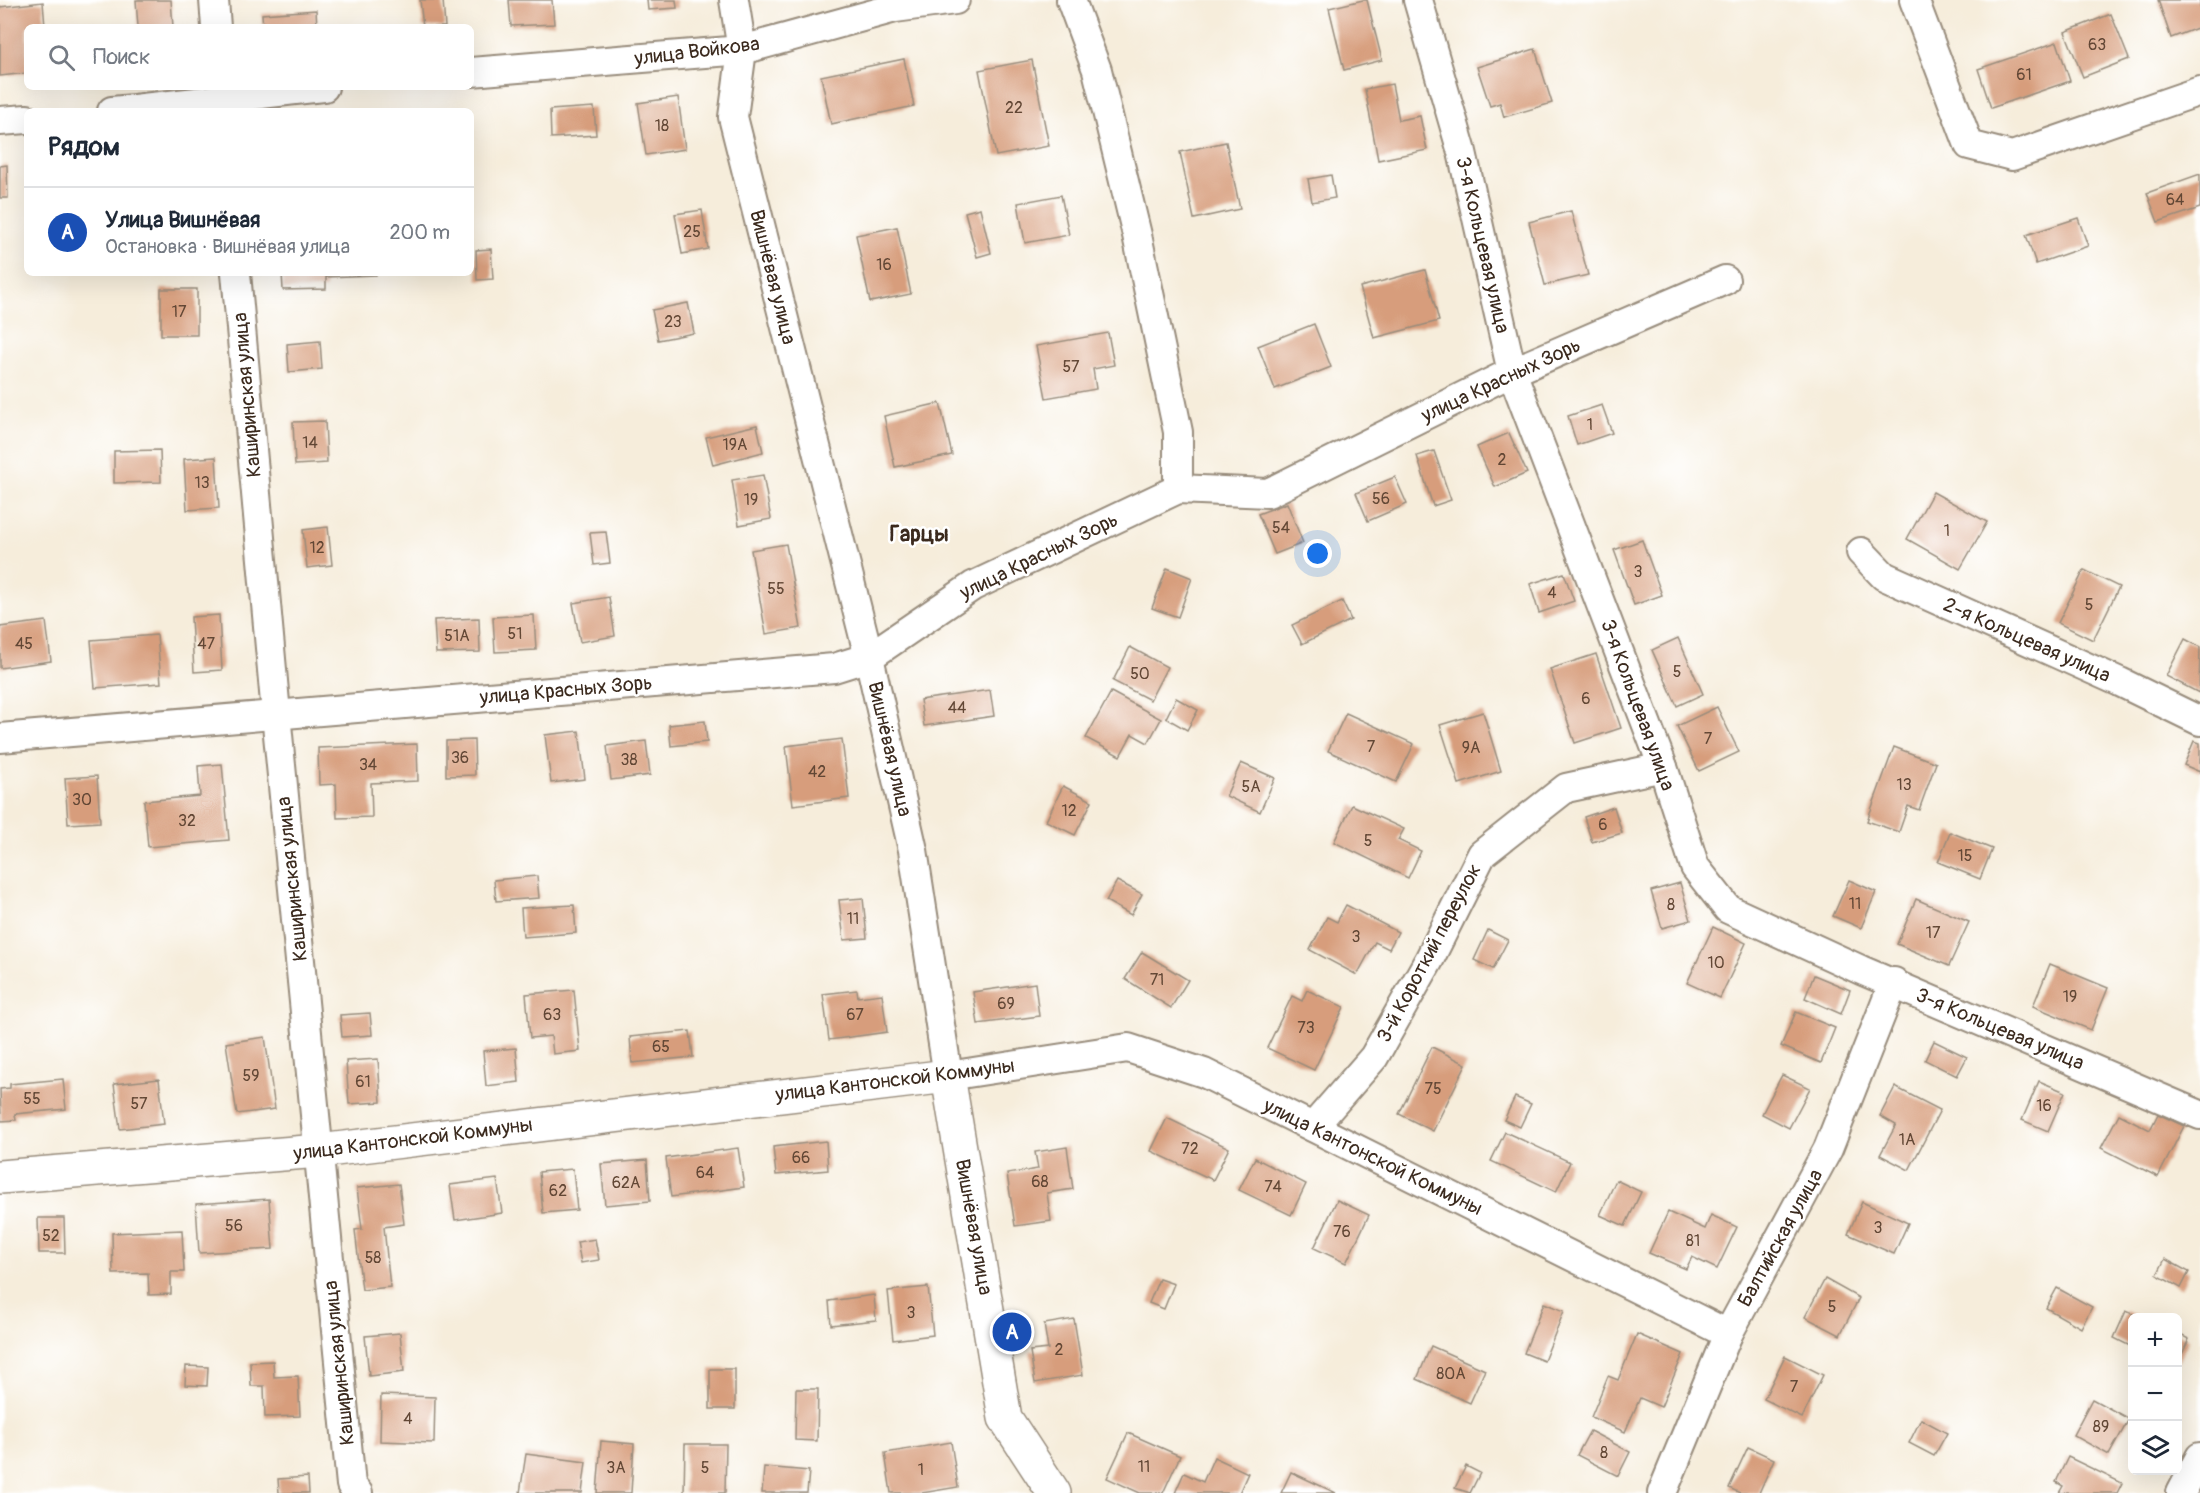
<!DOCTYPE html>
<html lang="ru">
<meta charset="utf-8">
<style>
:root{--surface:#fff;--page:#f6f6f7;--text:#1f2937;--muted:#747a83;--line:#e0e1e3;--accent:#d93025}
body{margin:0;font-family:Pangolin,sans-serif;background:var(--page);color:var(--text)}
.controls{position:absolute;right:18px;bottom:18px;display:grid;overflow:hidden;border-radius:9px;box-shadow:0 6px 24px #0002}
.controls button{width:54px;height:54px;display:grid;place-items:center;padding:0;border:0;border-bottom:2px solid var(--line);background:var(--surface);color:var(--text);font:30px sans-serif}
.you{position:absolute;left:1318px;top:554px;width:21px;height:21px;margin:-15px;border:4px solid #fff;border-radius:50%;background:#1a73e8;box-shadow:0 0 0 9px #1a73e833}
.badge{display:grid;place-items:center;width:39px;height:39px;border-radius:50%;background:var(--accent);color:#fff;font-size:20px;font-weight:700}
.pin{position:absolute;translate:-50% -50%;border:3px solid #fff;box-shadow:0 2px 6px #0006}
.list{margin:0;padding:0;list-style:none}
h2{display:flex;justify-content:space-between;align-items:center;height:78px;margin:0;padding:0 24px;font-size:26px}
h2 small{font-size:20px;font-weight:400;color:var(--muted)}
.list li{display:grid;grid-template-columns:39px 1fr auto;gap:18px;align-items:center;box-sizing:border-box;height:90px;padding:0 24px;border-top:2px solid var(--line)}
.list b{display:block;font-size:22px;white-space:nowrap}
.list p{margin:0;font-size:20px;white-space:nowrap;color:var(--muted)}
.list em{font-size:20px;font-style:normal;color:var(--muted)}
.icon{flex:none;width:33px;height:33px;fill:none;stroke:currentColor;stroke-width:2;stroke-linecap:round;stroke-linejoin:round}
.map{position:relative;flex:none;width:2200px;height:1493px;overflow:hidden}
.search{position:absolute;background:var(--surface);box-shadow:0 6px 24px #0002;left:24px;top:24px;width:450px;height:66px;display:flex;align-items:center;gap:15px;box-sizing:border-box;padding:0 21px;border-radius:9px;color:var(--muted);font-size:22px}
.panel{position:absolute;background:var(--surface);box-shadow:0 6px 24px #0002;left:24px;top:108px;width:450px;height:168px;border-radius:9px}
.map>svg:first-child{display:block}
.building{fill:#d79d7b}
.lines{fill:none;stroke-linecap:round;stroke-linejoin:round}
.street-casing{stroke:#988c7c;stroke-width:32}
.secondary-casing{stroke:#988c7c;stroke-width:36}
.street{stroke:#fff;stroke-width:28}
.secondary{stroke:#fff;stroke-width:33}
.labels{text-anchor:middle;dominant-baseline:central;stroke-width:5;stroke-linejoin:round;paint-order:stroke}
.number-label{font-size:16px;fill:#624735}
.street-label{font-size:20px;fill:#3b2a1e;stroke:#fff}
.quarter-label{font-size:22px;font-weight:bold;fill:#3b2a1e;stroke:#fff}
</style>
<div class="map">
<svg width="2200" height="1493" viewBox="0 0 2200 1493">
<rect width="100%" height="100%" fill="#fff"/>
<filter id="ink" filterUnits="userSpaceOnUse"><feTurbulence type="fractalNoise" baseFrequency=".0167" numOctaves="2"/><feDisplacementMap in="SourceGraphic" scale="12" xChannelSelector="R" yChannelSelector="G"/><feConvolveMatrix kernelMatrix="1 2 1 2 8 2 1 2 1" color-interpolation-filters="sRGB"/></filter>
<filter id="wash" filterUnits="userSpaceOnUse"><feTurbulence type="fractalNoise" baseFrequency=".008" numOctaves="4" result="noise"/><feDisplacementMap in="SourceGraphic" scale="24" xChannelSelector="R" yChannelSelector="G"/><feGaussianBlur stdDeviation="1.35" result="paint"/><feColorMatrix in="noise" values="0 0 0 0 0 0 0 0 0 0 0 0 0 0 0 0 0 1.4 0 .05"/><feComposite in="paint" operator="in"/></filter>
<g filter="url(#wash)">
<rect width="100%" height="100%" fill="#f6eddb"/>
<g id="blocks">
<!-- building -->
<g class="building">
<path d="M136,0H171L173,27H138Z"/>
<path d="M420,0H443L445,27H423Z"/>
<path d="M509,0H552L554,24L511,26Z"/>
<path d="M647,0H676L677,8L648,10Z"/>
<path d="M1363,0H1367L1382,60L1344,70L1329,8Z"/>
<path d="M2158,0H2200V27L2171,38Z"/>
<path d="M43,2L45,27H27V73L0,76V7Z"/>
<path d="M316,10L317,27H263L262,14Z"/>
<path d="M2111,14L2129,59L2083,77L2065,32Z"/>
<path d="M2057,42L2070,81L1991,108L1978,69Z"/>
<path d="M1535,49L1552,103L1504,117L1500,103L1490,106L1477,67Z"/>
<path d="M904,59L914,106L831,124L821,76Z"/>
<path d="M1032,60L1049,146L996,156L979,70Z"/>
<path d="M1392,84L1399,120L1420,116L1427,150L1378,160L1365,89Z"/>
<path d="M678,97L685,149L646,155L638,103Z"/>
<path d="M594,107L596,135L551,138L550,110Z"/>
<path d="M1226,142L1240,209L1194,219L1180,152Z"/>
<path d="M7,165L8,198H0V166Z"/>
<path d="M2200,174V208L2158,222L2147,193Z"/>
<path d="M1331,175L1335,198L1312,202L1308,179Z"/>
<path d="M1061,195L1069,235L1025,243L1018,203Z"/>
<path d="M980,208L991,253L977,257L965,212Z"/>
<path d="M702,210L708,249L682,254L675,214Z"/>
<path d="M1571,211L1588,275L1545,285L1529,222Z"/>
<path d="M2078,218L2088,246L2036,264L2026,235Z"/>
<path d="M897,227L911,294L870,302L856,235Z"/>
<path d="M491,249L493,279L477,280L476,250Z"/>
<path d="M1425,270L1439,321L1374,338L1360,287Z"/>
<path d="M282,273H376V275L326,277V289L283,290Z"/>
<rect x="161" y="289" width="36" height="46"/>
<path d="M688,303L694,333L658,340L652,310Z"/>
<path d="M1314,324L1331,367L1275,389L1258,346Z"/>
<path d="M1108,333L1114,365L1093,369L1096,389L1046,398L1036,346Z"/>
<path d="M320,341L322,369L289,372L287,344Z"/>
<path d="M940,403L952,455L895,467L884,416Z"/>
<path d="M1602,405L1612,433L1577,445L1568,416Z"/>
<path d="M325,421L327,463L295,465L293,422Z"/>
<path d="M757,425L763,452L713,465L706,437Z"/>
<path d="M1509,433L1527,473L1495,487L1477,447Z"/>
<path d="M160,450L161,482L114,483V451Z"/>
<path d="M1434,451L1451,500L1433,506L1417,456Z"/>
<path d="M216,457L219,508L187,510L184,459Z"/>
<path d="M763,475L771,519L739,525L732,480Z"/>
<path d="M1395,477L1407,504L1368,521L1356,493Z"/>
<path d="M1933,492L1987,522L1960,569L1907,539Z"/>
<path d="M1287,503L1303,543L1275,554L1258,514Z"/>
<path d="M328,527L332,565L307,568L303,530Z"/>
<path d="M606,532L610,563L594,565L590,533Z"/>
<path d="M1642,540L1662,595L1634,605L1614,550Z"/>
<path d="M786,544L801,628L766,634L751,550Z"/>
<path d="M1167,568L1192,578L1178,617L1152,608Z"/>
<path d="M2084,570L2119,587L2093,640L2058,623Z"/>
<path d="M1564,573L1574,601L1539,613L1530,584Z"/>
<path d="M609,597L615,636L580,642L573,603Z"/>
<path d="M1342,601L1351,620L1302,644L1292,625Z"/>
<path d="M219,615L222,670L194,672L191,617Z"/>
<path d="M534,615L536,650L495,652L493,617Z"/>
<path d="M479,618L480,652L436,653L434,620Z"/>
<path d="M46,621L51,661L0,668V627Z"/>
<path d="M157,635L161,683L95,688L91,640Z"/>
<path d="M1678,638L1703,694L1677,706L1652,650Z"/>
<path d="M2185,639L2200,647L2199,693L2166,676Z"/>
<path d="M1130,647L1167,667L1150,700L1113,681Z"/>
<path d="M1596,654L1621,728L1575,743L1550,669Z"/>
<path d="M990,690L994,716L924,726L920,700Z"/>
<path d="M1111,692L1161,719L1148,743L1132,734L1120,756L1086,738Z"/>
<path d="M1176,698L1198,710L1187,730L1166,718Z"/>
<path d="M1717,707L1739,752L1699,771L1677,726Z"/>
<path d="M1483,712L1501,771L1459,784L1440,725Z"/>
<path d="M1346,713L1414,744L1396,782L1328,751Z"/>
<path d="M705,721L707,742L671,746L669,725Z"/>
<path d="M579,731L585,779L551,783L545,735Z"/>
<path d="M842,739L849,798L793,805L786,746Z"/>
<path d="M474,740L475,775L446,776V741Z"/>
<path d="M646,741L650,775L611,780L607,746Z"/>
<path d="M2194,741L2200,743V772L2184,765Z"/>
<path d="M417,744L418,781L371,783L372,817L337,818L336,784L319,785L318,748Z"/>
<path d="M1894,747L1936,763L1919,810L1908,806L1899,832L1867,821Z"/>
<path d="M1241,763L1275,778L1260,812L1226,796Z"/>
<path d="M222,764L229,840L148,847L144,801L200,796L198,766Z"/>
<path d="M97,776L100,822L68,824L65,778Z"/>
<path d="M1063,786L1092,801L1075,835L1046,821Z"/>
<path d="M1352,805L1404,829L1398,840L1421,851L1408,878L1334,842Z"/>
<path d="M1614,807L1622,833L1592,842L1584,817Z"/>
<path d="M1950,832L1992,849L1980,879L1938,862Z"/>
<path d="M537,876L539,898L496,901L494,880Z"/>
<path d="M1849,880L1876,892L1861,928L1833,916Z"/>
<path d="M1117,881L1142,894L1131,915L1106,901Z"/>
<path d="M1680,883L1691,920L1662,928L1651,891Z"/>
<path d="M863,898L867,938L844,940L839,900Z"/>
<path d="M1916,899L1969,922L1949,966L1897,944Z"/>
<path d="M574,905L576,933L523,937L521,908Z"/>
<path d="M1346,905L1398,932L1389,949L1375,942L1357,975L1310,950L1327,917L1337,922Z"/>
<path d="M1713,927L1746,943L1720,998L1687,983Z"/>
<path d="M1488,930L1508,940L1493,969L1474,960Z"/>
<path d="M1142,952L1188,980L1171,1008L1125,979Z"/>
<path d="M2050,964L2108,988L2091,1030L2033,1006Z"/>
<path d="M1814,975L1850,990L1841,1014L1805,998Z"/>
<path d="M1035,983L1039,1016L978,1024L973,992Z"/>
<path d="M574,990L580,1051L553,1054L551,1036L530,1038L526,994Z"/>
<path d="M857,990L858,997L882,994L887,1032L829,1040L823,994Z"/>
<path d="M1307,990L1344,1007L1314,1070L1267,1048L1292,996L1302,1001Z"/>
<path d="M1796,1012L1835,1028L1821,1063L1781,1046Z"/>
<path d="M370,1013L372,1035L342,1037L340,1015Z"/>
<path d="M690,1031L693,1057L632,1063L630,1037Z"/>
<path d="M265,1037L275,1109L237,1114L226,1043Z"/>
<path d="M1934,1041L1967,1057L1957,1076L1925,1060Z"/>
<path d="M1432,1047L1466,1064L1433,1131L1399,1114Z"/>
<path d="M516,1048L519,1082L486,1086L483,1051Z"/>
<path d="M378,1059L381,1102L349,1104L346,1061Z"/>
<path d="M1782,1075L1810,1088L1789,1128L1762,1114Z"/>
<path d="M63,1079L66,1109L15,1114L16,1120L1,1121L0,1089L10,1088V1084Z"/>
<path d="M159,1079L164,1124L120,1129L114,1084Z"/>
<path d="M2039,1081L2065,1092L2048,1131L2022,1120Z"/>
<path d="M1895,1087L1940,1110L1909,1170L1880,1155L1896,1125L1880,1116Z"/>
<path d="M1515,1097L1531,1104L1520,1127L1504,1120Z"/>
<path d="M2119,1114L2150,1130L2158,1114L2184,1126L2158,1177L2101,1148Z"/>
<path d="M1167,1118L1229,1148L1213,1180L1151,1151Z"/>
<path d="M1505,1132L1570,1162L1556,1192L1491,1161Z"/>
<path d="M826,1141L828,1170L776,1175L773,1147Z"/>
<path d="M1067,1147L1073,1189L1047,1193L1051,1221L1015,1226L1007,1174L1038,1169L1035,1152Z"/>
<path d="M738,1148L744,1187L671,1197L666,1158Z"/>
<path d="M1255,1158L1306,1184L1291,1215L1239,1190Z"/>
<path d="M647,1160L650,1201L605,1205L601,1164Z"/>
<path d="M573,1169L577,1210L543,1213L539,1172Z"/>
<path d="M497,1179L502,1213L455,1220L450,1185Z"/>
<path d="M1616,1180L1641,1192L1625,1226L1600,1215Z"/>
<path d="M399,1184L404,1224L384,1227L390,1287L362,1290L355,1230L362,1229L357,1188Z"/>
<path d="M269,1199L273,1249L199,1253L196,1204Z"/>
<path d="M1337,1200L1369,1215L1346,1263L1314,1248Z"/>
<path d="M1862,1202L1908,1223L1894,1254L1848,1234Z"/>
<path d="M1668,1212L1705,1229L1711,1215L1737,1227L1717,1269L1692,1257L1686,1269L1649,1253Z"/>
<path d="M38,1218H64L65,1253H39Z"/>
<path d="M182,1230L184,1272H171V1294L149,1295L148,1273L113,1274L112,1233Z"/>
<path d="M595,1239L599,1260L581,1263L577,1242Z"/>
<path d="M2165,1259L2189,1272L2181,1288L2157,1275Z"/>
<path d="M1159,1279L1174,1284L1164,1309L1149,1303Z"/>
<path d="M1825,1279L1859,1298L1840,1335L1805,1317Z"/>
<path d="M928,1287L933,1335L893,1340L888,1291Z"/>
<path d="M2057,1288L2092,1307L2081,1328L2046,1308Z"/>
<path d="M874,1295L876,1320L831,1325L829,1301Z"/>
<path d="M1544,1303L1564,1311L1544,1361L1524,1353Z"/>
<path d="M2126,1311L2142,1318H2132V1347L2114,1338Z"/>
<path d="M1074,1319L1083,1375L1035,1383L1030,1351L1048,1349L1044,1324Z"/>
<path d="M400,1333L404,1372L369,1376L365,1336Z"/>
<path d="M1637,1334L1683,1354L1661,1407L1640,1398L1625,1432L1591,1417L1608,1376L1618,1380Z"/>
<path d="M2178,1334L2189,1339L2178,1363Z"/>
<path d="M1431,1346L1485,1370L1470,1403L1417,1379Z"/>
<path d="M1785,1356L1823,1375L1802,1418L1764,1399Z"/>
<path d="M273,1361L274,1377L298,1376L300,1416L265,1417L264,1386H251L250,1362Z"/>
<path d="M186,1366L208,1367L207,1386L185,1385Z"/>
<rect x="710" y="1369" width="25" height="40"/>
<path d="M796,1389H818L817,1441L795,1440Z"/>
<path d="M381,1395L435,1397L434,1443L380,1441Z"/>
<path d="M2092,1399L2129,1419L2109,1455L2073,1435Z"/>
<path d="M1921,1419L1947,1433L1934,1456L1909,1443Z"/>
<path d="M1590,1431L1630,1452L1618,1476L1577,1455Z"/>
<path d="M1128,1433L1180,1456L1163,1493H1140L1107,1478Z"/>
<path d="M601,1441L634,1444L631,1493H597Z"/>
<path d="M951,1442L958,1487L922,1493H891L885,1453Z"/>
<path d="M685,1444H726L725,1493H684Z"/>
<path d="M1748,1447L1774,1459L1759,1493H1740L1729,1488Z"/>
<path d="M526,1454L586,1462L582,1493H520Z"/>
<path d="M1214,1457L1248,1473L1239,1493H1175L1184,1473L1203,1482Z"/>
<path d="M2068,1457L2122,1483L2117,1493H2059L2063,1486L2056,1482Z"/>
<path d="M1466,1466L1480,1473L1470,1493L1455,1488Z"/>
<path d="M764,1467L809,1471L807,1493H762Z"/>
<path d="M1291,1472L1336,1493H1281Z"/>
<path d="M308,1477L309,1493H279L278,1479Z"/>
</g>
</g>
</g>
<g filter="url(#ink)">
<use href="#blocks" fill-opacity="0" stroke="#988c7c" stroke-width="1.5"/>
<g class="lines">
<defs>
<g id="street">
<path d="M214,0L216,27"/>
<path d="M734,0L742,50L733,117L869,657L913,850L948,1076L1128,1048L1204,1073L1728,1334"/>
<path d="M1071,0L1097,70L1137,235L1178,432V489"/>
<path d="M1418,0L1462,152L1512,372L1663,767L1695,867L1728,909L1861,970L2200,1115"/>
<path d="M1914,0L1969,145L2012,156L2200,91"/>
<path d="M471,72L742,50L895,8L955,0"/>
<path d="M112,111C183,105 253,94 324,87"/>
<path d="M0,121L27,119"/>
<path d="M236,273L276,714L351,1485L358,1493"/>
<path d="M1861,552L1884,576L2120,682L2200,721"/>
<path d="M0,738L834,668L869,657L973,586L1178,489L1268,493L1512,372L1725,280"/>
<path d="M1313,1127L1374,1057L1429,960L1482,854L1566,788L1663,767"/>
<path d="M1662,1493L1728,1334L1828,1149L1894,982"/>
<path d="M2181,1493L2200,1457"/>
</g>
<path id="secondary" d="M0,1177L319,1151L948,1076L1005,1418L1054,1493"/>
</defs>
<!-- street casing -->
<use href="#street" class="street-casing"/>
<!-- secondary casing -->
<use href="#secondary" class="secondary-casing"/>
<!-- street -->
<use href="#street" class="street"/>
<!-- secondary -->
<use href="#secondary" class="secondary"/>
</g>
</g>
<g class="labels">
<!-- number labels -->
<g class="number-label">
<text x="2097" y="45">63</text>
<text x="2024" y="75">61</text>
<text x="1014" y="108">22</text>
<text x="662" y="126">18</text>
<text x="2175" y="200">64</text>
<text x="692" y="232">25</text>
<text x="884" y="265">16</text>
<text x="179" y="312">17</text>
<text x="673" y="322">23</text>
<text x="1071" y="367">57</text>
<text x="1590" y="425">1</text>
<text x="310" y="443">14</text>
<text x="735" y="445">19А</text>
<text x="1502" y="460">2</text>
<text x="202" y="483">13</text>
<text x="1381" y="499">56</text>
<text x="751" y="500">19</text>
<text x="1281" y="528">54</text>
<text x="1947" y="531">1</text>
<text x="317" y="548">12</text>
<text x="1638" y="572">3</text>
<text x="776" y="589">55</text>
<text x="1552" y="593">4</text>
<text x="2089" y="605">5</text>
<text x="515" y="634">51</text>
<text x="457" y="636">51А</text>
<text x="24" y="644">45</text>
<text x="206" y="644">47</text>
<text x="1677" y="672">5</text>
<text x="1140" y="674">50</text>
<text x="1586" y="699">6</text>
<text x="957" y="708">44</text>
<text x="1708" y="739">7</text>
<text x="1371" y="747">7</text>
<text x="1471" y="748">9А</text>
<text x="460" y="758">36</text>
<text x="629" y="760">38</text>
<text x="368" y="765">34</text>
<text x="817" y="772">42</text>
<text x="1904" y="785">13</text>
<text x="1251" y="787">5А</text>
<text x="82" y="800">30</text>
<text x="1069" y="811">12</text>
<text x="187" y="821">32</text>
<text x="1603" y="825">6</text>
<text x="1368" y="841">5</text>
<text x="1965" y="856">15</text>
<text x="1855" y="904">11</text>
<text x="1671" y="905">8</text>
<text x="853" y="919">11</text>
<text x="1933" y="933">17</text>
<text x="1356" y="937">3</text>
<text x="1716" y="963">10</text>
<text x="1157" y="980">71</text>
<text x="2070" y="997">19</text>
<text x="1006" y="1004">69</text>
<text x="552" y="1015">63</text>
<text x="855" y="1015">67</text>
<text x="1306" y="1028">73</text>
<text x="661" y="1047">65</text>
<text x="251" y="1076">59</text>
<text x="363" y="1082">61</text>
<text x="1433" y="1089">75</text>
<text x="32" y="1099">55</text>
<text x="139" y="1104">57</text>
<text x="2044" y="1106">16</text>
<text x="1907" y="1140">1А</text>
<text x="1190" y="1149">72</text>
<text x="801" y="1158">66</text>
<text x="705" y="1173">64</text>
<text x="1040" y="1182">68</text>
<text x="626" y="1183">62А</text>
<text x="1273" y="1187">74</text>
<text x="558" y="1191">62</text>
<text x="234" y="1226">56</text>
<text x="1878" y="1228">3</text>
<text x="1342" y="1232">76</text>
<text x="51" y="1236">52</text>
<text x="1693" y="1241">81</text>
<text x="373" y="1258">58</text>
<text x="1832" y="1307">5</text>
<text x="911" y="1313">3</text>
<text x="1059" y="1350">2</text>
<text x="1451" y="1374">80А</text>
<text x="1794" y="1387">7</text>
<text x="408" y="1419">4</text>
<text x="2101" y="1427">89</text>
<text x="1604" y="1453">8</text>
<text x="1144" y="1467">11</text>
<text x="616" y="1468">3А</text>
<text x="705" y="1468">5</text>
<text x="921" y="1470">1</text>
</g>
<!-- street labels -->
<g class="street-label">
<text transform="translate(697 51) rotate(-7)">улица Войкова</text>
<text transform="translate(1483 245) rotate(77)">3-я Кольцевая улица</text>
<text transform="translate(773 277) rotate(76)">Вишнёвая улица</text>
<text transform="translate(1501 380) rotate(-25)">улица Красных Зорь</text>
<text transform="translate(247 395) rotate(-95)">Каширинская улица</text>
<text transform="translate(1039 556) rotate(-26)">улица Красных Зорь</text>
<text transform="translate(2027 640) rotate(24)">2-я Кольцевая улица</text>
<text transform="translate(566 690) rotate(-5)">улица Красных Зорь</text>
<text transform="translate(1638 705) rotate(70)">3-я Кольцевая улица</text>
<text transform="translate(890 749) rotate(77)">Вишнёвая улица</text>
<text transform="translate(292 879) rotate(-96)">Каширинская улица</text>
<text transform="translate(1429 953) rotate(-62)">3-й Короткий переулок</text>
<text transform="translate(2000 1029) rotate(23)">3-я Кольцевая улица</text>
<text transform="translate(895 1080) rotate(-7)">улица Кантонской Коммуны</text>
<text transform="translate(413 1139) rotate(-7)">улица Кантонской Коммуны</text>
<text transform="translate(1373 1157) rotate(26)">улица Кантонской Коммуны</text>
<text transform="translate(974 1227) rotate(80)">Вишнёвая улица</text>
<text transform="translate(1780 1238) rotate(-61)">Балтийская улица</text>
<text transform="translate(339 1363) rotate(-96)">Каширинская улица</text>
</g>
<!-- quarter labels -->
<g class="quarter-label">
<text x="919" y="534">Гарцы</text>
</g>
</g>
</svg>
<div class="controls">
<button>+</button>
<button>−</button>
<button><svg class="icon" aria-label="layers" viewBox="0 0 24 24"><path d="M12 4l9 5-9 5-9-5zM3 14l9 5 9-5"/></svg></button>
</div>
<div class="you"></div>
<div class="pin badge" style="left:1012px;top:1332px;background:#1a4fb4">A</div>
<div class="search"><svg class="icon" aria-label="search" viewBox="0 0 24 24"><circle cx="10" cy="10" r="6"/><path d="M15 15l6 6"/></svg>Поиск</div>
<section class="panel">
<h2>Рядом<small></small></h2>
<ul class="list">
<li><span class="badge" style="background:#1a4fb4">A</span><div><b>Улица Вишнёвая</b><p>Остановка · Вишнёвая улица</p></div><em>200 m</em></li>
</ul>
</section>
</div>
